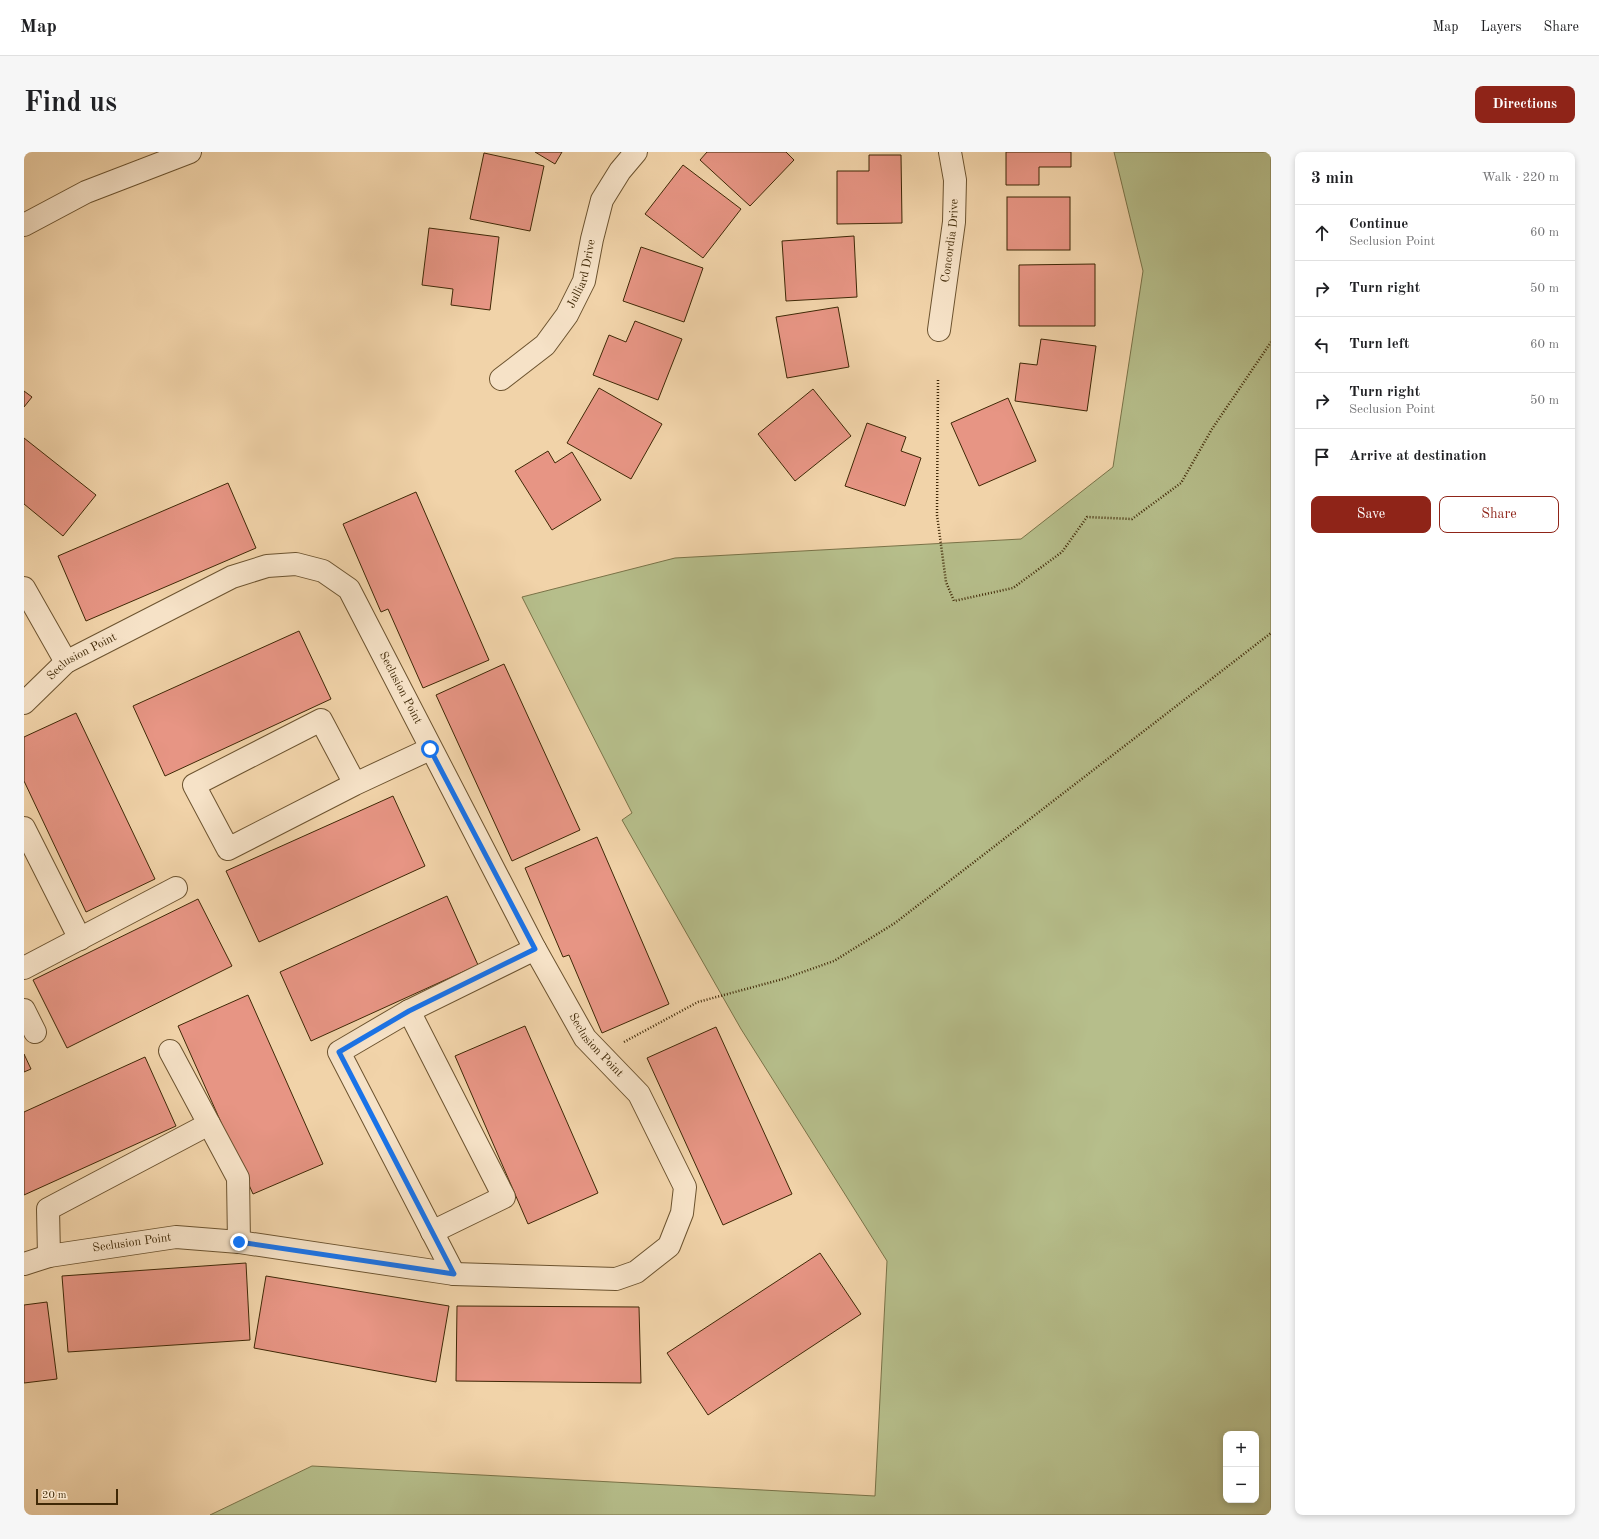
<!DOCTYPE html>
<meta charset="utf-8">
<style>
:root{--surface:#fff;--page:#f6f6f6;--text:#202124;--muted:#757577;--line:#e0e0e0;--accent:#8f2418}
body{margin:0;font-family:"Old Standard TT",serif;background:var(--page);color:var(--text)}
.controls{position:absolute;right:12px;bottom:12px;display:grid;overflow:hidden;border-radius:8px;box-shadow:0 2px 6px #0003}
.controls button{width:36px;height:36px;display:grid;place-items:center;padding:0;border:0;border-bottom:1px solid var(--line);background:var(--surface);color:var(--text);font:20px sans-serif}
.scale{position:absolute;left:12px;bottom:10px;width:82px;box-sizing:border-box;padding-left:4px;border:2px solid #3f2806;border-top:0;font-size:11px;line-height:14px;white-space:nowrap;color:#3f2806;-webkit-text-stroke:3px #f6e2c7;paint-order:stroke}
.stop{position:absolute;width:12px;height:12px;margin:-9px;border:3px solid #1a73e8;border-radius:50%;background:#fff}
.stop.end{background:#1a73e8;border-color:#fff;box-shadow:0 1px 4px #0008}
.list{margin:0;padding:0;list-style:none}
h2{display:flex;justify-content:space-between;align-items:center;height:52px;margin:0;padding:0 16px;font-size:17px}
h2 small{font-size:13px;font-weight:400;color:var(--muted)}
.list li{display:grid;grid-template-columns:26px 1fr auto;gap:12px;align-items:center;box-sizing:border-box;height:56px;padding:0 16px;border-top:1px solid var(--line)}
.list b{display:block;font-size:15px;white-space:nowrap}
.list p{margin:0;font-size:13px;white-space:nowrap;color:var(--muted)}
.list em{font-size:13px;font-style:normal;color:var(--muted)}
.actions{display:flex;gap:8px;padding:12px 16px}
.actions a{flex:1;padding:9px 0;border:1px solid var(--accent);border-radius:8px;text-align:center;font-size:14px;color:var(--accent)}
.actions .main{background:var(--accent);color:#fff}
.icon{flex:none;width:22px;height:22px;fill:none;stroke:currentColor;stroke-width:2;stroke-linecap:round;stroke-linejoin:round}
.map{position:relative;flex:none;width:1247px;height:1363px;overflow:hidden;border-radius:8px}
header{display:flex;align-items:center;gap:24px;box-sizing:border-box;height:56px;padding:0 20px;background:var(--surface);border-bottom:1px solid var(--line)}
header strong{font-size:19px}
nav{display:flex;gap:22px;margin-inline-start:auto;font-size:14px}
.intro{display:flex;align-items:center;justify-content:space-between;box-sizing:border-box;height:96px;padding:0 24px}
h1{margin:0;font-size:28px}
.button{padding:10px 18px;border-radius:8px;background:var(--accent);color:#fff;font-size:14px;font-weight:700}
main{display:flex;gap:24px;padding:0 24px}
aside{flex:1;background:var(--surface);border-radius:8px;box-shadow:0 2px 6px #0003}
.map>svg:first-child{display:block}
.green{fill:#b6be8b;stroke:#7a7348;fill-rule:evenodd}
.building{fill:#e79584;stroke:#3f2806}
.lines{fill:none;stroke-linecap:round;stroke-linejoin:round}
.minor-casing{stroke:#6c532f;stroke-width:24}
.path{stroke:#3f2806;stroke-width:2.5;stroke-dasharray:1 2;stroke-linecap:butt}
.minor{stroke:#f6e2c7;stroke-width:22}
.route{stroke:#1a73e8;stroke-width:5}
.labels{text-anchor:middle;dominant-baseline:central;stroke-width:3.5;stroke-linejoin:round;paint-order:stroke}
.street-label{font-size:12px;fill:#3f2806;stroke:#f6e2c7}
</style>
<header>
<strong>Map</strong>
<nav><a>Map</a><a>Layers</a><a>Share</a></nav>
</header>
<div class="intro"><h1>Find us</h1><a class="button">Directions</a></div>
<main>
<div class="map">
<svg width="1247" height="1363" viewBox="0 0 1247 1363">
<rect width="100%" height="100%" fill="#f1d3a9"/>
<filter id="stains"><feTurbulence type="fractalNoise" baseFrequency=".005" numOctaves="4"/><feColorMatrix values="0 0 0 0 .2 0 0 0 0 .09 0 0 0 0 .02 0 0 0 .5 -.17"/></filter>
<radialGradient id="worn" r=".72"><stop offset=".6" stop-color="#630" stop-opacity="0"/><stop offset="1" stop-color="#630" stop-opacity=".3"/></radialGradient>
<!-- green -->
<path class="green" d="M1090,0H1247V1363H186L288,1314L851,1344L863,1109L717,877L598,668L608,661L498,445L651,406L997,387L1089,315L1119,119ZM1202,1282H1232V1348H1202Z"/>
<!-- building -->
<g class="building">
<path d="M511,0H538L531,12Z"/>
<path d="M683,0H762L770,8L726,54L676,8Z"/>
<path d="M982,0H1047V15H1015V33H982Z"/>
<path d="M460,1L520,14L506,79L446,67Z"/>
<path d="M845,3H877L878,71L813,72V19H845Z"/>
<path d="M659,13L717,57L679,106L621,62Z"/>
<rect x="983" y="45" width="63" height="53"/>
<path d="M405,76L475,85L466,158L427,153L429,137L398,133Z"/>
<path d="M830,84L833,145L762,149L758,89Z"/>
<path d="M617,95L679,116L660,170L599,149Z"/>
<path d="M1071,112V174H995V113Z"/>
<path d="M814,155L825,215L763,226L752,165Z"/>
<path d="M611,169L658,187L634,248L569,223L585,183L602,190Z"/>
<path d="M1017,187L1072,194L1063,259L991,249L996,211L1013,213Z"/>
<path d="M575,236L638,272L607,327L543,291Z"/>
<path d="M789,237L827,284L771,329L734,282Z"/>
<path d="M0,239L8,245L0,255Z"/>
<path d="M984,246L1012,309L955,334L927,271Z"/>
<path d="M843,271L882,285L877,299L897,306L881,354L821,334Z"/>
<path d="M0,286L72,343L39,384L0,352Z"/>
<path d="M524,299L531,311L548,300L577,348L528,378L491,319Z"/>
<path d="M204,331L232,396L62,469L34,404Z"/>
<path d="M392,340L465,508L399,536L364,457L357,460L319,372Z"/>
<path d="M275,479L307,547L141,624L109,554Z"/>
<path d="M480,512L556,678L488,709L412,543Z"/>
<path d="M52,561L131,727L62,760L0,629V585Z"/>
<path d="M369,644L401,714L235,790L202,719Z"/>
<path d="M573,685L645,852L578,881L545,803L539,805L501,716Z"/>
<path d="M423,744L454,813L287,889L256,820Z"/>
<path d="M174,747L208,814L43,896L9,828Z"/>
<path d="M224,843L299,1012L229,1042L154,874Z"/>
<path d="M501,874L574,1041L504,1072L431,904Z"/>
<path d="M692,875L768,1042L699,1073L623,906Z"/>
<path d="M0,902L7,917L0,920Z"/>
<path d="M121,905L152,974L0,1043V960Z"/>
<path d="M796,1101L837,1162L684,1263L643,1201Z"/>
<path d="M222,1111L226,1188L44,1200L38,1124Z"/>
<path d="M242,1124L425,1154L412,1230L230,1196Z"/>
<path d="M23,1150L33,1227L0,1231V1153Z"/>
<path d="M433,1154L615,1155L617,1231L432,1229Z"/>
</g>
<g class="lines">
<defs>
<g id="minor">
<path d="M0,73L62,40L166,0"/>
<path id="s1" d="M915,178L930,70L931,28L926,0"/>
<path id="s2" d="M477,227L521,193L543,163L560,129L568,87L578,48L596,19L612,0"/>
<path d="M0,436L42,510"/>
<path id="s3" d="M0,551L42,510L208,425L243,414L272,412L299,419L325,437L511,797L561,886L615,942L661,1035L658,1061L645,1094L612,1120L592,1127L430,1122L215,1090L152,1085L25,1104L0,1112"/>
<path d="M331,632L297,568L170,633L204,697L331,632L406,597"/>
<path d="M0,676L56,787"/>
<path d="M0,816L152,736"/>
<path d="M0,858L11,880"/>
<path d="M385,859L480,1045L408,1080"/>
<path d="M146,899L214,1026L215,1090"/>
<path d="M25,1104L24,1057L185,972"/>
<path d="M430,1122L315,900L385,859L511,797"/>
</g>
</defs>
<!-- minor casing -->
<use href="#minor" class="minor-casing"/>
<!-- path -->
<g class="path">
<path d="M914,228L913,363L922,430L930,449L989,436L1038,400L1063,365L1108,367L1157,331L1188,277L1247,190"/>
<path d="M600,890L674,850L759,827L810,809L871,771L1247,481"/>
</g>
<!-- minor -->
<use href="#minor" class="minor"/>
</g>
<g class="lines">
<!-- route -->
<path class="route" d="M215,1090L430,1122L315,900L385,859L511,797L406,597"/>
</g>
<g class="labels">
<!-- street labels -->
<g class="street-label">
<text stroke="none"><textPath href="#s1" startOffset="90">Concordia Drive</textPath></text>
<text stroke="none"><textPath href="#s2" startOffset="137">Julliard Drive</textPath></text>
<text stroke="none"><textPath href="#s3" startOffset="75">Seclusion Point</textPath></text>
<text stroke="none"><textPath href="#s3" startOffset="482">Seclusion Point</textPath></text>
<text stroke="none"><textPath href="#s3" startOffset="890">Seclusion Point</textPath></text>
<text transform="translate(108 1091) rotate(-8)">Seclusion Point</text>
</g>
</g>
<rect width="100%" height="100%" filter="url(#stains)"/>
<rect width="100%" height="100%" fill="url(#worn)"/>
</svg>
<div class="controls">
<button>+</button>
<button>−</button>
</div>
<div class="scale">20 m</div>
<div class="stop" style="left:406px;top:597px"></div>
<div class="stop end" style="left:215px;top:1090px"></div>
</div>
<aside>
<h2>3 min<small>Walk · 220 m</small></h2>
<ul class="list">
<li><svg class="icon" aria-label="ahead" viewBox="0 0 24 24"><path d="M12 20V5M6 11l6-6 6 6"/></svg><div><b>Continue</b><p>Seclusion Point</p></div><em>60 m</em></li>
<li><svg class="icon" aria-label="right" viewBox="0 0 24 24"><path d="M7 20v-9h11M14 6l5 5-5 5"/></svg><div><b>Turn right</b></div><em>50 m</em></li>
<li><svg class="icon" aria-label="left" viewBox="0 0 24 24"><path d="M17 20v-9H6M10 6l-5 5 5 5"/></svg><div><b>Turn left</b></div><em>60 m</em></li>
<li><svg class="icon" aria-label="right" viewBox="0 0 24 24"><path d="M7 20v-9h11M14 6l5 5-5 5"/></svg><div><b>Turn right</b><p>Seclusion Point</p></div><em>50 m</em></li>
<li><svg class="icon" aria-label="arrive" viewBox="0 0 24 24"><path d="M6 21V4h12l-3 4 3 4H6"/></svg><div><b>Arrive at destination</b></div></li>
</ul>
<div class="actions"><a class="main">Save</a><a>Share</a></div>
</aside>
</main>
